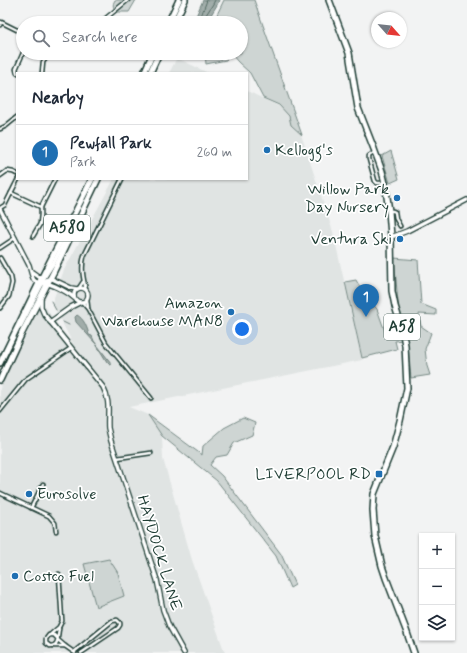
<!DOCTYPE html>
<meta charset="utf-8">
<style>
:root{--surface:#fff;--page:#f6f6f7;--text:#1f2937;--muted:#747a83;--line:#e0e1e3;--accent:#1f6fb2}
body{margin:0;font-family:Mynerve,sans-serif;background:var(--page);color:var(--text)}
.controls{position:absolute;right:12px;bottom:12px;display:grid;overflow:hidden;border-radius:0px;box-shadow:0 1px 3px #0004}
.controls button{width:36px;height:36px;display:grid;place-items:center;padding:0;border:0;border-bottom:1px solid var(--line);background:var(--surface);color:var(--text);font:20px sans-serif}
.compass{position:absolute;left:371px;top:12px;width:36px;height:36px;border-radius:50%;background:var(--surface);box-shadow:0 1px 3px #0004;rotate:117deg}
.you{position:absolute;left:242px;top:329px;width:14px;height:14px;margin:-10px;border:3px solid #fff;border-radius:50%;background:#1a73e8;box-shadow:0 0 0 6px #1a73e833}
.badge{display:grid;place-items:center;width:26px;height:26px;border-radius:50%;background:var(--accent);color:#fff;font-size:13px;font-weight:700}
.pin{position:absolute;translate:-50% -33px;filter:drop-shadow(0 1px 2px #0008)}
.pin::after{content:'';position:absolute;top:21px;width:14px;height:12px;background:inherit;clip-path:polygon(0 0,100% 0,50% 100%)}
.list{margin:0;padding:0;list-style:none}
h2{display:flex;justify-content:space-between;align-items:center;height:52px;margin:0;padding:0 16px;font-size:17px}
h2 small{font-size:13px;font-weight:400;color:var(--muted)}
.list li{display:grid;grid-template-columns:26px 1fr auto;gap:12px;align-items:center;box-sizing:border-box;height:56px;padding:0 16px;border-top:1px solid var(--line)}
.list b{display:block;font-size:15px;white-space:nowrap}
.list p{margin:0;font-size:13px;white-space:nowrap;color:var(--muted)}
.list em{font-size:13px;font-style:normal;color:var(--muted)}
.icon{flex:none;width:22px;height:22px;fill:none;stroke:currentColor;stroke-width:2;stroke-linecap:round;stroke-linejoin:round}
.map{position:relative;flex:none;width:467px;height:653px;overflow:hidden}
.search{position:absolute;background:var(--surface);box-shadow:0 1px 3px #0004;left:16px;top:16px;width:232px;height:44px;display:flex;align-items:center;gap:10px;box-sizing:border-box;padding:0 14px;border-radius:22px;color:var(--muted);font-size:15px}
.panel{position:absolute;background:var(--surface);box-shadow:0 1px 3px #0004;left:16px;top:72px;width:232px;height:108px;border-radius:0px}
.map>svg:first-child{display:block}
.built{fill:#e0e4e3}
.green{fill:#ced5d3;stroke:#768984}
.water{fill:#a1adaa;stroke:#6d807b}
.lines{fill:none;stroke-linecap:round;stroke-linejoin:round}
.shore{stroke:#536a63;stroke-width:1}
.stream{stroke:#6d807b;stroke-width:1}
.street-casing{stroke:#1f3d34;stroke-width:5.5}
.secondary-casing{stroke:#1f3d34;stroke-width:6}
.highway-casing{stroke:#1f3d34;stroke-width:8}
.street{stroke:#fff;stroke-width:2.5}
.secondary{stroke:#fff;stroke-width:3.5}
.highway{stroke:#fff;stroke-width:5}
.poi-dot{fill:#1f6fb2;stroke:#fff;stroke-width:1.5}
.labels{text-anchor:middle;dominant-baseline:central;stroke-width:3.5;stroke-linejoin:round;paint-order:stroke}
.shield{fill:#fff;stroke:#627771;stroke-width:1}
.shield-label{font-size:15px;font-weight:bold;fill:#1f3d34}
.poi-label{font-size:16px;fill:#1f3d34;stroke:#fff;text-anchor:end}
.street-label{font-size:16px;fill:#1f3d34;stroke:#fff}
</style>
<div class="map">
<svg width="467" height="653" viewBox="0 0 467 653">
<rect width="100%" height="100%" fill="#f2f3f3"/>
<filter id="ink" filterUnits="userSpaceOnUse"><feTurbulence type="fractalNoise" baseFrequency=".025" numOctaves="2"/><feDisplacementMap in="SourceGraphic" scale="8" xChannelSelector="R" yChannelSelector="G"/><feConvolveMatrix kernelMatrix="1 2 1 2 8 2 1 2 1" color-interpolation-filters="sRGB"/></filter>
<g filter="url(#ink)">
<!-- built -->
<g class="built">
<path d="M177,58L198,68L208,73H169Z"/>
<path d="M247,91L294,113L333,232L362,360L129,407L148,415L162,436L163,459L192,560L225,653H0V388L29,329L41,300L68,341L76,350L52,303L64,270L114,179H247Z"/>
</g>
<!-- green -->
<g class="green">
<path d="M115,0H136L129,12H117C113,8 112,5 115,0Z"/>
<path d="M224,0H254L302,135L291,125L289,116L279,105L263,98L250,73L238,62L231,54L226,60L206,64L205,53H241V23H213Z"/>
<path d="M391,151L399,179L390,183L382,156Z"/>
<path d="M394,258L418,260L421,304L436,310V315L419,314L421,326L431,333L425,349L427,366L430,375L411,378L407,336L399,313Z"/>
<path d="M356,280L363,293L377,309L387,337L400,334L402,340L395,341L397,349L362,358L345,282Z"/>
<path d="M148,415L202,455L203,446L224,428L243,418L255,423L252,435L234,443L227,455L216,457L210,465L222,476L281,554L295,585L290,588L276,556L217,481L162,436Z"/>
<path d="M109,559L118,573L124,596L96,607L84,564Z"/>
</g>
<!-- water -->
<g class="water">
<path d="M203,0H219L217,5L206,23H193Z"/>
<path d="M77,315C84,319 87,327 89,335L92,336L94,341L111,363L112,364L110,365L107,362L96,344L76,322L75,317Z"/>
</g>
<g class="lines">
<!-- shore -->
<path class="shore" d="M207,0L206,3L201,16L202,19L204,18L213,4L215,0"/>
<!-- stream -->
<g class="stream">
<path d="M51,301L56,310"/>
<path d="M63,322L69,325"/>
</g>
<defs>
<g id="street">
<path d="M100,23L128,0"/>
<path d="M0,25L1,22L23,33"/>
<path d="M17,73L16,69L23,53"/>
<path d="M42,73L43,62L50,53"/>
<path d="M0,129L6,126L17,117"/>
<path d="M375,152L369,156V159L375,181L377,183H385"/>
<path d="M0,176L7,171L13,172L17,174"/>
<path d="M11,193L41,207"/>
<path d="M0,208L5,205L18,179"/>
<path d="M389,211H393L395,212L396,219L400,226"/>
<path d="M33,236L40,224L41,215V207L55,179"/>
<path d="M0,248L15,238"/>
<path d="M0,258L11,277L12,283L9,296L0,308"/>
<path d="M79,288L83,282"/>
<path d="M86,290C83,278 81,268 84,256L122,179"/>
<path d="M87,299L88,308"/>
<path d="M82,302L88,309L106,343L151,398"/>
<path d="M0,411L26,379L71,348"/>
<path d="M117,458L151,453"/>
<path d="M0,493L49,516L55,523L56,531"/>
<path d="M31,508L43,484"/>
<path d="M51,634L59,627L62,621L59,574"/>
<path d="M57,638L54,635H49L46,639V643L50,646C60,646 57,636 59,629"/>
<path d="M58,640L65,646L75,653"/>
<path d="M54,646H65"/>
<path d="M74,652L112,621L117,620L120,623V625L118,628L81,653"/>
</g>
<g id="secondary">
<path d="M0,209L29,265C30,268 32,278 34,280C37,284 44,282 49,284C56,286 69,293 74,298"/>
<path d="M391,236H394L407,231L467,200"/>
<path d="M32,272L39,277L43,278"/>
<path d="M50,278L71,288L77,289"/>
<path d="M42,281L54,262L71,228L76,223"/>
<circle cx="81" cy="295" r="7"/>
<path d="M41,299V307L44,314L103,387C111,402 107,413 108,428C109,432 110,437 111,441L157,580L163,610L169,626L184,653"/>
<path d="M50,322L71,307L79,303"/>
<path d="M20,327L41,286L45,281L50,278"/>
</g>
<g id="highway">
<path d="M329,0L349,53L358,108L374,149L382,171L385,183L389,211L391,236L392,291L395,306L402,329L405,345L407,388L400,421L393,447L374,494L373,510L375,536L382,566L386,578L406,630L414,653"/>
<path d="M168,23L179,0"/>
<path d="M174,23L185,0"/>
<path d="M144,73L153,53"/>
<path d="M150,73L159,53"/>
<path d="M0,363L42,277L92,179"/>
<path d="M0,380L22,333L54,271L98,179"/>
</g>
</defs>
<!-- street casing -->
<use href="#street" class="street-casing"/>
<!-- secondary casing -->
<use href="#secondary" class="secondary-casing"/>
<!-- highway casing -->
<use href="#highway" class="highway-casing"/>
<!-- street -->
<use href="#street" class="street"/>
<!-- secondary -->
<use href="#secondary" class="secondary"/>
<!-- highway -->
<use href="#highway" class="highway"/>
</g>
</g>
<!-- markers -->
<g class="poi-dot">
<circle cx="267" cy="150" r="4"/>
<circle cx="397" cy="198" r="4"/>
<circle cx="400" cy="239" r="4"/>
<circle cx="231" cy="312" r="4"/>
<rect x="375" y="470" width="8" height="8" rx="2"/>
<circle cx="29" cy="494" r="4"/>
<circle cx="15" cy="576" r="4"/>
</g>
<g class="labels">
<!-- shield labels -->
<g class="shield">
<rect x="44" y="215" width="46" height="26" rx="3"/>
<rect x="384" y="314" width="36" height="26" rx="3"/>
</g>
<g class="shield-label">
<text x="67" y="228">A580</text>
<text x="402" y="327">A58</text>
</g>
<!-- poi labels -->
<g class="poi-label">
<text x="275" y="150" text-anchor="start">Kellogg's</text>
<text x="389" y="189">Willow Park<tspan x="389" dy="18">Day Nursery</tspan></text>
<text x="392" y="239">Ventura Ski</text>
<text x="223" y="303">Amazon<tspan x="223" dy="18">Warehouse MAN8</tspan></text>
<text x="371" y="474">LIVERPOOL RD</text>
<text x="37" y="494" text-anchor="start">Eurosolve</text>
<text x="23" y="576" text-anchor="start">Costco Fuel</text>
</g>
<!-- street labels -->
<g class="street-label">
<text transform="translate(159 553) rotate(73)">HAYDOCK LANE</text>
</g>
</g>
</svg>
<div class="controls">
<button>+</button>
<button>−</button>
<button><svg class="icon" aria-label="layers" viewBox="0 0 24 24"><path d="M12 4l9 5-9 5-9-5zM3 14l9 5 9-5"/></svg></button>
</div>
<svg class="compass" viewBox="-18 -18 36 36"><path d="M0-13l5 13h-10z" fill="#e53935"/><path d="M0 13l5-13h-10z" fill="#747a83"/></svg>
<div class="you"></div>
<div class="pin badge" style="left:366px;top:317px">1</div>
<div class="search"><svg class="icon" aria-label="search" viewBox="0 0 24 24"><circle cx="10" cy="10" r="6"/><path d="M15 15l6 6"/></svg>Search here</div>
<section class="panel">
<h2>Nearby<small></small></h2>
<ul class="list">
<li><span class="badge">1</span><div><b>Pewfall Park</b><p>Park</p></div><em>260 m</em></li>
</ul>
</section>
</div>
